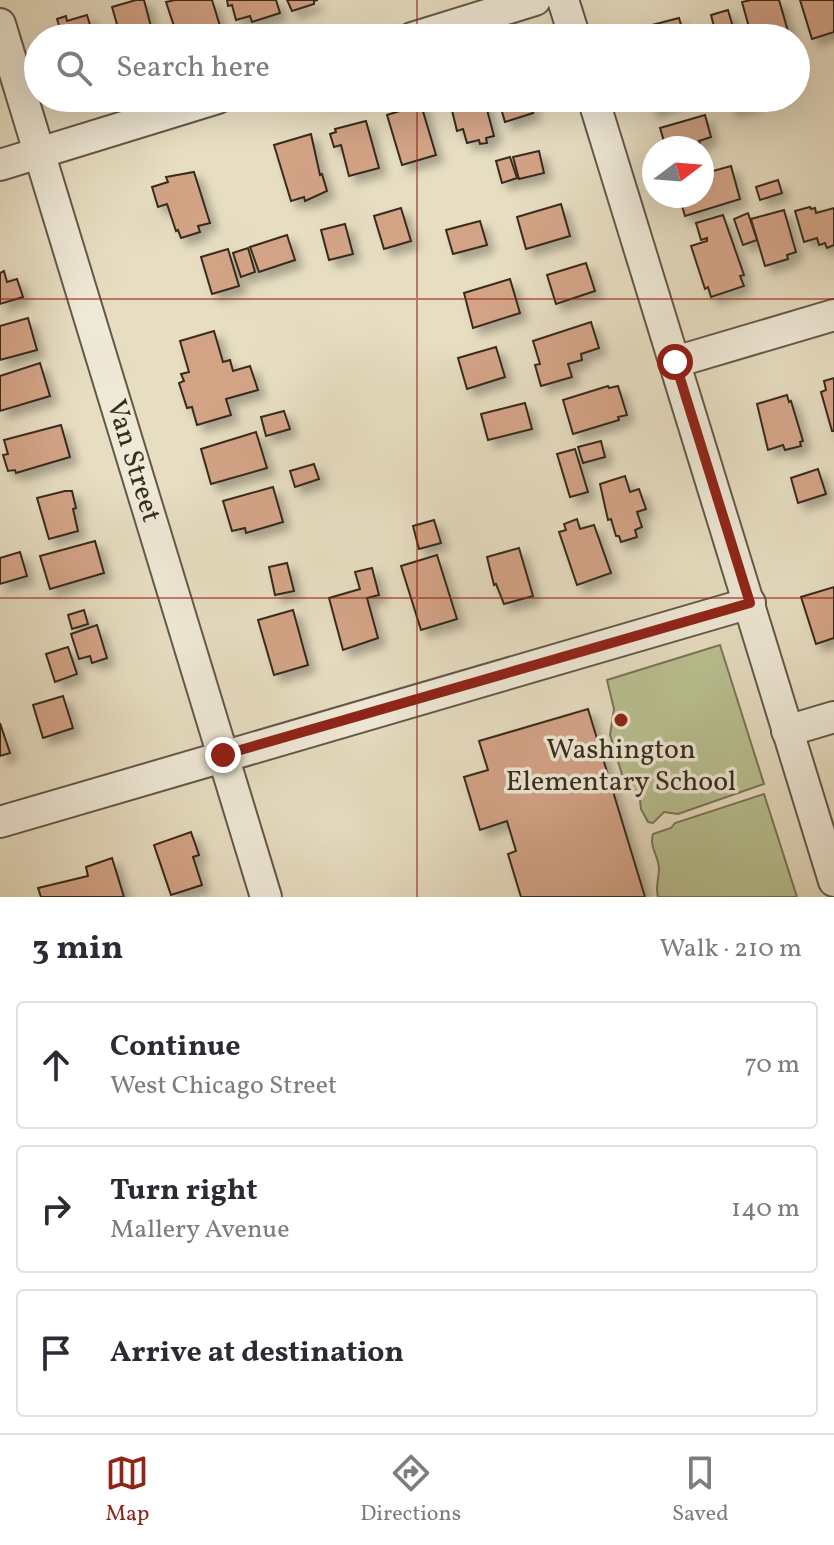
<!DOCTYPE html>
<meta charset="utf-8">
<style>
:root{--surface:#fff;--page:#f2f2f3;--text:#2b2b33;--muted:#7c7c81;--line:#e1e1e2;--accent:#8f2418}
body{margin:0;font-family:Vollkorn,serif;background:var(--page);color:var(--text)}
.compass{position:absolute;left:642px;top:136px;width:72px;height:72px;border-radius:50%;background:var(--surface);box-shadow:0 8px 32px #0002;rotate:74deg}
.stop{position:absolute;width:24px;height:24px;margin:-18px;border:6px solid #8f2418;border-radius:50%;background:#fff}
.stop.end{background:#8f2418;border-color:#fff;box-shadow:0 2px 8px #0008}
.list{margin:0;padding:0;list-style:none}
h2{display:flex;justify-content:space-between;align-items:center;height:104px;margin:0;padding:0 32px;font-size:34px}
h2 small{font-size:26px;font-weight:400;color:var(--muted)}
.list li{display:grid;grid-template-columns:52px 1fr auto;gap:24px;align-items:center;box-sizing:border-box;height:128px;margin:0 16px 16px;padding:0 16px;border:2px solid var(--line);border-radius:8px}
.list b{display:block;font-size:30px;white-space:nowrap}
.list p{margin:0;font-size:26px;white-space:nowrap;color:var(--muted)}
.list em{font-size:26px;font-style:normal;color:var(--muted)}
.icon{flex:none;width:44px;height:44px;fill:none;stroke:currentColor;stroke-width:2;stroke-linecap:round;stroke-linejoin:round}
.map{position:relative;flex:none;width:834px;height:897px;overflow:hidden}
.search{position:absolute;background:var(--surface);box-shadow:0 8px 32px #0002;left:24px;right:24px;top:24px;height:88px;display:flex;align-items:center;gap:20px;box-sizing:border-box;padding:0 28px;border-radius:44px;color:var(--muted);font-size:30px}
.sheet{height:536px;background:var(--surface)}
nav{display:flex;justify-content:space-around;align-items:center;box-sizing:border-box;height:112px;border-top:2px solid var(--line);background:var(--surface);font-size:22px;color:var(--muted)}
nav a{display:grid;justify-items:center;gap:4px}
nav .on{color:var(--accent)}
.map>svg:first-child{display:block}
.green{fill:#b9c091;stroke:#787658;stroke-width:2}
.building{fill:#d3a386;stroke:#372c1f;stroke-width:2;filter:url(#shadow)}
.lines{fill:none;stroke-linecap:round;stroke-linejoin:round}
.minor-casing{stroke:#635848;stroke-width:34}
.minor{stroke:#efe9d7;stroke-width:30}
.route{stroke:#8f2418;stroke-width:10}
.grid{fill:none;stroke:#8f2418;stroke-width:2;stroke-opacity:0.55}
.poi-dot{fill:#8f2418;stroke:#efe9d7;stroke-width:3}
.labels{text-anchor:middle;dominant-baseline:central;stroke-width:7;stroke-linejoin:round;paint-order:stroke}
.street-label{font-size:28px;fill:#372c1f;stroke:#efe9d7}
.poi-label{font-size:28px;fill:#372c1f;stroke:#efe9d7}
</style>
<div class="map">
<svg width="834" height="897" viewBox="0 0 834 897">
<defs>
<filter id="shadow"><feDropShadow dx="7" dy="7" stdDeviation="4" flood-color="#0004"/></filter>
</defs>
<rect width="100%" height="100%" fill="#e7ddc1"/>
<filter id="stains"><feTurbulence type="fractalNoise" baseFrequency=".0025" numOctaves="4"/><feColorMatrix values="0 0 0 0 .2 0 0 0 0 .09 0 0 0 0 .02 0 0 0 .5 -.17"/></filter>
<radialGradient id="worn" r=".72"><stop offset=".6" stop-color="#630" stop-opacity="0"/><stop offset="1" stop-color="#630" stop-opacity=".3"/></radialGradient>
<!-- green -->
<g class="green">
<path d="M720,645L764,784L678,814L664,812L653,823L648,822L641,809L640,800L624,781L610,735L614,709L607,680Z"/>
<path d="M764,794L797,897H658C655,886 659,879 659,869C659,856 649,848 653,834L671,828L675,823Z"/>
</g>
<!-- building -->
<g class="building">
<path d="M136,0H144L154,38H121L112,7Z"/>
<path d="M175,0H212L220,26L193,38L191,34L178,38L166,2Z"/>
<path d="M227,0H276L280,13L252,22L250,16L236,20L232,5L228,6Z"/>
<path d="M287,0H318L314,1V4L292,11Z"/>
<path d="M751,0H779L790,38H752L742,2Z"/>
<path d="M800,0H834V32L812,39Z"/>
<path d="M728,10L735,34L717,38L711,15Z"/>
<path d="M87,15L94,38H63L57,19L66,16L67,21Z"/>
<path d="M679,18L685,38H627L626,35L634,33L636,29Z"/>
<path d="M411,98H419L436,155L402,165L387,115L406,109L403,100Z"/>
<path d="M449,98H480L481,102H485L494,136L486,138L487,143L480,144L479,140L467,143L463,129L457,131Z"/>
<path d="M498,98H535L529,102L533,113L505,122Z"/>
<path d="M650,98H684L651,111L648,100Z"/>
<path d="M727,98H754L756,102L731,110Z"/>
<path d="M705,115L711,137L699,141L701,147L666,148L660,128Z"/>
<path d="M366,121L379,168L349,176L341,145L334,147L330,134L336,132L335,129Z"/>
<path d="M311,134L320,175L322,174L327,191L305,201L304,197L291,201L274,145Z"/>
<path d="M539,151L544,173L519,179L513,157Z"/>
<path d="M510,157L517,178L502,183L496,161Z"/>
<path d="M731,166L740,199L685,216L679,196H702V174Z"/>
<path d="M194,172L210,223L198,226L200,232L181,238L178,230L176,231L167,204L158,207L152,187L168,182L166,177Z"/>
<path d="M778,180L782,193L760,200L756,187Z"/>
<path d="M561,204L570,236L526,249L517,217Z"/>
<path d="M810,207L811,209L815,208L816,213L834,208V245L827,248L825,243L819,245L817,238L804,242L795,211Z"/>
<path d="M401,208L411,241L384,249L374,216Z"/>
<path d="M784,210L796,252L787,255L788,259L765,266L751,219Z"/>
<path d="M748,213L757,240L743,245L734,219Z"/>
<path d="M723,215L744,275L740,276L744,286L711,297L708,287L705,289L691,246L707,241V238L701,240L696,223Z"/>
<path d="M480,221L487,245L453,254L446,230Z"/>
<path d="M345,224L353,254L329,260L321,230Z"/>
<path d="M287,235L295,260L259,272L250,247Z"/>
<path d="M248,248L255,272L241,277L233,253Z"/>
<path d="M228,249L239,286L212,294L201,257Z"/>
<path d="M586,263L595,291L556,304L547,275Z"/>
<path d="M4,271L7,282L17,279L23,297L0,304V273Z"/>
<path d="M510,279L520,313L473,328L464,293Z"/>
<path d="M28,318L37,350L0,360V326Z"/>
<path d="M591,322L599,348L581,354L582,360L568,364L572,377L541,386L535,365L540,364L533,341Z"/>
<path d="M214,331L223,362L230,360L233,371L250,366L258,390L226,399L231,415L197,425L192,407L187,408L179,383L184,381L181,374L189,372L180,341Z"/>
<path d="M496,347L505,377L467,389L458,358Z"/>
<path d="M40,363L50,396L0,411V376Z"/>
<path d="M834,378V431H832L821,392L826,390L824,381Z"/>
<path d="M608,386L609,388L618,386L627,415L618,417L619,420L573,434L563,400Z"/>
<path d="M787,395L789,402L791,401L803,441L800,442L801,446L785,450L783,445L768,450L757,404Z"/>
<path d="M525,403L532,429L488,440L481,414Z"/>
<path d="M284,411L290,429L266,436L261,417Z"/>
<path d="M61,425L70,457L16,473L15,470L8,471L3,455L8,454L4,440Z"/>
<path d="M256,432L267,468L211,484L201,449Z"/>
<path d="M601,441L605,457L583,463L578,447Z"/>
<path d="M575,449L588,492L570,497L557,454Z"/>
<path d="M314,464L319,479L295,487L290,471Z"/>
<path d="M818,469L826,494L798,503L791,478Z"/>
<path d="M625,476L630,492L639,489L646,509L637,512L642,527L635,530L637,537L621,542L619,536H616L611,519L608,520L600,484Z"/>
<path d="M273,487L283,522L246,533L245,528L232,531L223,501Z"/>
<path d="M65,491H72L76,508L73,509L78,531L49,539L37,498Z"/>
<path d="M577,519L580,529L594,525L611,573L577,585L559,532L566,530L564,524Z"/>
<path d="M434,520L441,543L419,549L413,526Z"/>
<path d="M95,541L104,573L50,589L40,556Z"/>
<path d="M519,548L533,596L504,604L496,584L494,585L487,557Z"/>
<path d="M20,552L27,576L0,584V558Z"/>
<path d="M437,555L457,619L421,630L401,566Z"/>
<path d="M287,563L294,591L275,595L269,567Z"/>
<path d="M372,568L379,595L367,598L378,638L343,650L329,598L360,589L355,572Z"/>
<path d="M834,587V638L816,644L801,597Z"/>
<path d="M84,610L88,624L72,629L68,615Z"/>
<path d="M293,610L308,665L274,675L258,620Z"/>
<path d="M97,625L107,658L92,663L90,656L79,659L71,634Z"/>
<path d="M68,647L77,674L55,682L46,654Z"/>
<path d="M63,696L73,728L43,738L33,705Z"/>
<path d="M588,709L645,897H521L508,854L516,851L507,821L480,830L464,777L488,770L479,741Z"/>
<path d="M0,723L10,753L0,756Z"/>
<path d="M191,832L199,855L193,857L202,885L171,895L154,845Z"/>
<path d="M112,858L124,897H41L38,888L88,876L86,867Z"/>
</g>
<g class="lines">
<defs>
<g id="minor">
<path d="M563,0L575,38"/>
<path d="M0,24L266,897"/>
<path d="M412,38L535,0"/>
<path d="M593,98L834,881"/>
<path d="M0,165L218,98"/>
<path d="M675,362L834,315"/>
<path d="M787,731L834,717"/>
<path d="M0,822L750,603"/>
</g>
</defs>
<!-- minor casing -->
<use href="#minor" class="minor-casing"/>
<!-- minor -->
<use href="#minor" class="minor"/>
</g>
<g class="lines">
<!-- route -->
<path class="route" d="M223,755L750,603L675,362"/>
</g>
<!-- grid -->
<path class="grid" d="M417,0V38M417,98V897M0,299H834M0,598H834"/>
<!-- markers -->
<circle class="poi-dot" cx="621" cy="720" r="8"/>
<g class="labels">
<!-- street labels -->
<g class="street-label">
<text transform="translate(133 461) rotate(73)">Van Street</text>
</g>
<!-- poi labels -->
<g class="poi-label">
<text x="621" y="750">Washington<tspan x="621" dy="32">Elementary School</tspan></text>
</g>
</g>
<rect width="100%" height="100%" filter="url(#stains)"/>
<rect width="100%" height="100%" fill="url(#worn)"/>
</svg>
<svg class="compass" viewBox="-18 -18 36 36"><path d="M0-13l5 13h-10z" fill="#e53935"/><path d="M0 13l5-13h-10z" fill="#7c7c81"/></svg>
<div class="stop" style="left:675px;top:362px"></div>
<div class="stop end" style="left:223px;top:755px"></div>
<div class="search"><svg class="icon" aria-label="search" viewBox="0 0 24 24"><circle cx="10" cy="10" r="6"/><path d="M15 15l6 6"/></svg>Search here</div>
</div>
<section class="sheet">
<h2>3 min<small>Walk · 210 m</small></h2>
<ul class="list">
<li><svg class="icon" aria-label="ahead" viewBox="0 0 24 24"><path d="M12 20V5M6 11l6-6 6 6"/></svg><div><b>Continue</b><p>West Chicago Street</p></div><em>70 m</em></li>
<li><svg class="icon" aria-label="right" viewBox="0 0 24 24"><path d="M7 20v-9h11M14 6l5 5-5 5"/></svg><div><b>Turn right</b><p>Mallery Avenue</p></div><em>140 m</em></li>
<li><svg class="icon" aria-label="arrive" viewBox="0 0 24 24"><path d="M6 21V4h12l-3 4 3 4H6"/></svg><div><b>Arrive at destination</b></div></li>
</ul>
</section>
<nav>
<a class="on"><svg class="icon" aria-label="map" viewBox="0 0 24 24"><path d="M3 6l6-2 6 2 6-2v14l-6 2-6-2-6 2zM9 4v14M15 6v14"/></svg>Map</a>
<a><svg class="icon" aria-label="directions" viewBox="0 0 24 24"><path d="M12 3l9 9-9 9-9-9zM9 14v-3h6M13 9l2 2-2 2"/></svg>Directions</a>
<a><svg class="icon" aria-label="saved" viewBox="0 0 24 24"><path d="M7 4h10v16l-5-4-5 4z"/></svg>Saved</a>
</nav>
